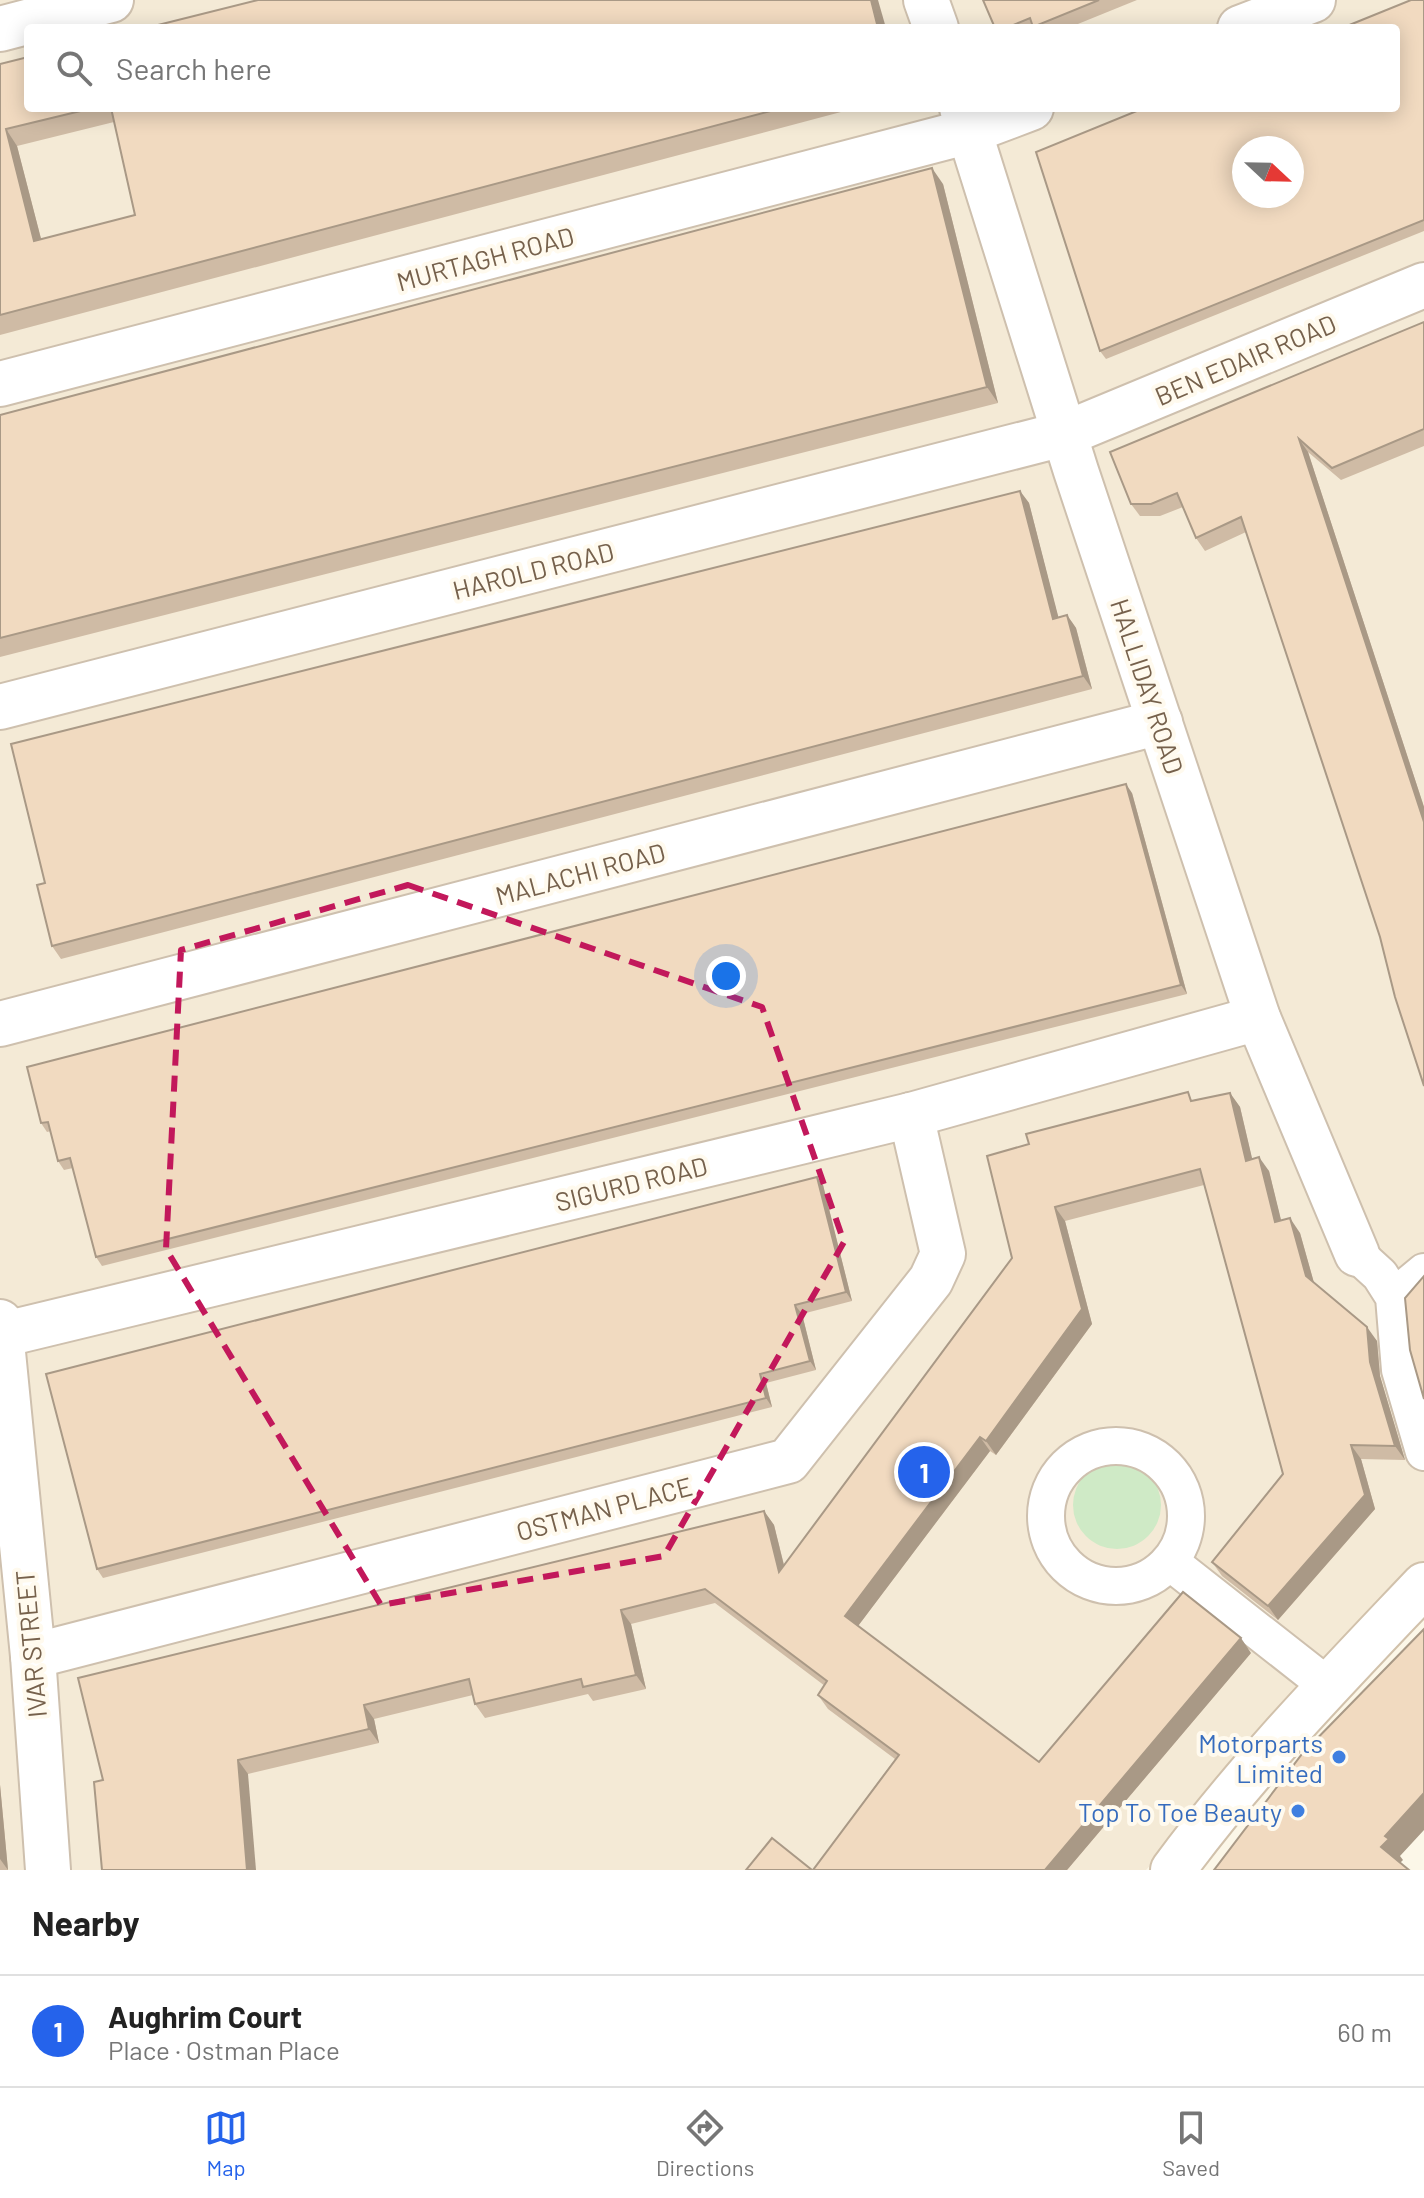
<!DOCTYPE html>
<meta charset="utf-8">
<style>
:root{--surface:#fff;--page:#f6f6f6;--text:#222;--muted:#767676;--line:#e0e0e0;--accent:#2563eb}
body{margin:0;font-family:Barlow,sans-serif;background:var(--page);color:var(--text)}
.compass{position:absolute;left:1232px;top:136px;width:72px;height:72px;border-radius:50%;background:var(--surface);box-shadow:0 4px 20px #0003;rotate:112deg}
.you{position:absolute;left:726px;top:976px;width:28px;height:28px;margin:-20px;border:6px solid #fff;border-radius:50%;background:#1a73e8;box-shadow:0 0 0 12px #1a73e833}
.badge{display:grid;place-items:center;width:52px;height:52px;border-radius:50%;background:var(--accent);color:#fff;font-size:26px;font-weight:700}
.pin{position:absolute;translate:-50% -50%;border:4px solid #fff;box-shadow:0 2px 8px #0006}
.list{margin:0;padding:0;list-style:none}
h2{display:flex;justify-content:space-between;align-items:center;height:104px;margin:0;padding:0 32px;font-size:34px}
h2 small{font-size:26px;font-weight:400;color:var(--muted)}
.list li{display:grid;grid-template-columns:52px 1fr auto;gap:24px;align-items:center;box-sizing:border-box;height:112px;padding:0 32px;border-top:2px solid var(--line)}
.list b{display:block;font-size:30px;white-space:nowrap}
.list p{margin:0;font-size:26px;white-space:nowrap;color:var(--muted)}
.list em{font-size:26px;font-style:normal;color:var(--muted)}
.icon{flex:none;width:44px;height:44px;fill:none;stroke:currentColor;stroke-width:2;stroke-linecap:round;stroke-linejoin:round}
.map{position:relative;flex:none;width:1424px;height:1870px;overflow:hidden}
.search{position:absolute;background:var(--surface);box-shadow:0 4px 20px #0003;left:24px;right:24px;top:24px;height:88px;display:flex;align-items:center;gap:20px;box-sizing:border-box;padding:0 28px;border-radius:8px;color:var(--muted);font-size:30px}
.sheet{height:216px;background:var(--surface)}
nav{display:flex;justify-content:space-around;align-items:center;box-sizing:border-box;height:112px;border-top:2px solid var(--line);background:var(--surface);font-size:22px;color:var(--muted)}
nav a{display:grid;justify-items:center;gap:4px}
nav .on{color:var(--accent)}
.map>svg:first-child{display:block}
.residential{fill:#f4ead6;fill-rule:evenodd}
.green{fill:#cfeac6}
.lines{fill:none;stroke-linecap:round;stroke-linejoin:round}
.lane-casing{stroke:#cec0ae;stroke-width:40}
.street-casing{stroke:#cec0ae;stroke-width:48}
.secondary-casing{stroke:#d1c1ab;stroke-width:48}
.lane{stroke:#fff;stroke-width:36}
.street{stroke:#fff;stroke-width:44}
.secondary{stroke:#fff;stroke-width:44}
.wall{fill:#cfbba5;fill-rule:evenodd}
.shaded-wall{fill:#a99986}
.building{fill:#f1dac0;stroke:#a99986;stroke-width:2;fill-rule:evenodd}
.marked{fill:none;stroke:#c2185b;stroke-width:6;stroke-dasharray:16 10;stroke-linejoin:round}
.shop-dot{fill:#3f7fe0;stroke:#fffaee;stroke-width:3}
.labels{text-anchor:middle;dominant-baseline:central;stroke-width:8;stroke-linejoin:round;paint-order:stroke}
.street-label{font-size:26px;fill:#76614c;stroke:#fffaee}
.shop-label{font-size:26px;fill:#366cbe;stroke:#fffaee;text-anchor:end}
</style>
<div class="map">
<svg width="1424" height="1870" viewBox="0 0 1424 1870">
<rect width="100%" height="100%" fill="#fcf7e8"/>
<!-- residential -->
<path class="residential" d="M0,0H1424V1563L1146,1870H0ZM28,28H1396V108H28ZM1244,148H1292V196H1244Z"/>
<!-- green -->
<circle class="green" cx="1117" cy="1505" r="44"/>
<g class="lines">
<defs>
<g id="lane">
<path d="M1357,1254L1380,1275L1394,1297L1400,1370L1424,1452"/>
<path d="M1394,1297L1424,1272"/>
<circle cx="1116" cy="1516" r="70"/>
<path d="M1170,1562L1328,1686"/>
</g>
<g id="street">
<path d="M926,0L936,28"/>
<path d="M1240,28L1313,0"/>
<path d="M0,29L111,0"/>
<path d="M962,108L1076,471L1258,1018L1357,1254"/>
<path d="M0,384L970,131L1031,108"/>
<path d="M0,707L1067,433L1424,285"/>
<path d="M0,1024L1160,722"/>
<path d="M0,1322L33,1656L48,1870"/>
<path d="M1,1335L911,1115L1258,1018"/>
<path d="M33,1656L788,1461L931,1280L943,1254L911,1115"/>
</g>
<path id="secondary" d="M1173,1870C1248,1768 1337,1677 1424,1585"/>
</defs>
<!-- lane casing -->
<use href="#lane" class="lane-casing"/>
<!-- street casing -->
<use href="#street" class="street-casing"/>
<!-- secondary casing -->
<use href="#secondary" class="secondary-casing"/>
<!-- lane -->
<use href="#lane" class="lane"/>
<!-- street -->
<use href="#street" class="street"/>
<!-- secondary -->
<use href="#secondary" class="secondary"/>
</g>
<!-- wall -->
<g class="wall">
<path d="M983,0H1137L1068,28H995Z"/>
<path d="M1424,0V231L1106,359L1100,351Z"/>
<path d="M0,64L28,108H856L0,335ZM114,122L135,215L41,239L17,146Z"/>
<path d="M943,184L998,403L0,657V415Z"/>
<path d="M1424,322V446L1341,480L1308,452L1424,807V1086L1380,937L1246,532L1205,551L1196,538L1183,507L1160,516H1140L1131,504Z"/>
<path d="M1020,491L1029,503L1058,617L1067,615L1076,628L1092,689L61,959L52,946L45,883Z"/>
<path d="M1132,793L1187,994L102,1266L96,1257L73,1168L64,1170L58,1161L51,1131L47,1132L41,1123Z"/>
<path d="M1230,1093L1240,1107L1252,1159L1269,1171L1281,1221L1300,1233L1314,1283L1377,1341L1380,1376L1405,1460L1361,1459L1375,1509L1278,1620L1222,1576L1212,1562L1283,1474L1204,1185L1065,1221L1092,1324L996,1455L990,1451L858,1626L1039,1762L1251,1653L1067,1870H813L895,1759L828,1709L818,1695L825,1686L715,1603L631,1624L646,1689L593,1701L588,1694L485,1718L475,1704L473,1695L374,1719L379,1743L248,1774L103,1780L764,1511L774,1525L784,1565L1012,1258L987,1156L1194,1100Z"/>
<path d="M823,1185L852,1301L802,1314L816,1370L766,1383L772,1407L103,1578L97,1569Z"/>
<path d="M0,1785L8,1870H0Z"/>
</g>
<!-- shaded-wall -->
<g class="shaded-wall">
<path d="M871,0H878L886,28H878Z"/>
<path d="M6,129L17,146L46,258L34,241Z"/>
<path d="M932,168L943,184L998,403L987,387Z"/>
<path d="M1299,439L1308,452L1424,807V822Z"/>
<path d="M1020,491L1029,503L1062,631L1053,619Z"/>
<path d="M1067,615L1076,628L1092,689L1083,676Z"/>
<path d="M1126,784L1132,793L1187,994L1181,985Z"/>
<path d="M1230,1093L1240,1107L1256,1175L1246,1161Z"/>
<path d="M1259,1157L1269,1171L1285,1236L1275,1222Z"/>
<path d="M817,1177L823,1185L852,1301L846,1292Z"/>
<path d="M1055,1207L1065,1221L1092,1324L996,1455L986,1441Z"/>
<path d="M1290,1218L1300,1233L1316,1290L1306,1276Z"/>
<path d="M795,1305L802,1314L816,1370L810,1361Z"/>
<path d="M1367,1327L1377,1341L1380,1376L1405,1460L1395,1446L1370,1362Z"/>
<path d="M760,1374L766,1383L772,1407L766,1398Z"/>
<path d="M980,1437L990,1451L855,1630L845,1616Z"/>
<path d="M1351,1445L1361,1459L1375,1509L1278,1620L1268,1606Z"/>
<path d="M764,1511L774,1525L789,1586L779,1572Z"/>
<path d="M621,1610L631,1624L646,1689L636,1675Z"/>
<path d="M1241,1638L1251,1653L1067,1870H1045Z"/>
<path d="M364,1705L374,1719L379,1743L369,1729Z"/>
<path d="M238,1760L248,1774L256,1870H247Z"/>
<path d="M0,1785L8,1870L0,1859Z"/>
<path d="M1424,1793V1830L1400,1856L1403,1860L1395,1868L1381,1847L1385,1836Z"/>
</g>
<!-- building -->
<g class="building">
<path d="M258,0H871L878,28H146Z"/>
<path d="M983,0H1099L1033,27L1030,18L1006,28H995Z"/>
<path d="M1411,0H1424V220L1100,351L1036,152L1144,108H1396V28H1342ZM1244,148H1292V196H1244Z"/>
<path d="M28,57V108H93L6,129L34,241L135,215L111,108H782L0,315V64Z"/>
<path d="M932,168L987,387L0,638V415Z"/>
<path d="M1424,322V429L1332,468L1299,439L1424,822V1086L1395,997L1380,937L1241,517L1196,538L1177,493L1151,504H1131L1110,452Z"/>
<path d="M1020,491L1053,619L1067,615L1083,676L52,946L37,885L45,883L11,744Z"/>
<path d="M1126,784L1181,985L96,1257L70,1158L58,1161L48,1122L41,1123L27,1067Z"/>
<path d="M1188,1092L1191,1101L1230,1093L1246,1161L1259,1157L1275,1222L1290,1218L1306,1276L1367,1327L1370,1362L1395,1446L1351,1445L1365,1495L1268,1606L1212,1562L1283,1474L1200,1169L1055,1207L1082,1309L986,1441L980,1437L845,1616L1039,1762L1183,1592L1241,1638L1045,1870H813L899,1755L818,1695L827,1681L705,1589L621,1610L636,1675L583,1687L581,1679L475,1704L469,1679L364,1705L369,1729L238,1760L247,1870H102L94,1782L103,1780L78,1678L764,1511L779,1572L1012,1258L987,1156L1029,1144L1026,1134Z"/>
<path d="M817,1177L846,1292L795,1305L810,1361L760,1374L766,1398L97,1569L46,1374Z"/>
<path d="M1424,1276V1399L1410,1350L1405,1298Z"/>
<path d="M1424,1629V1793L1385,1836L1389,1839L1381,1847L1409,1870H1214L1302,1754Z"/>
<path d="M772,1838L812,1870H746Z"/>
</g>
<!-- marked area -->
<path class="marked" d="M408,885L762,1007L844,1242L664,1556L381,1605L166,1249L181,950Z"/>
<!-- markers -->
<g class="shop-dot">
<circle cx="1339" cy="1757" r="8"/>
<circle cx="1298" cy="1811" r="8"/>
</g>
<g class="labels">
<!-- street labels -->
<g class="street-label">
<text transform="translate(485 258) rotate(-15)">MURTAGH ROAD</text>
<text transform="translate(1245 359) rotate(-23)">BEN EDAIR ROAD</text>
<text transform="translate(533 570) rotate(-14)">HAROLD ROAD</text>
<text transform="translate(1148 686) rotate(72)">HALLIDAY ROAD</text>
<text transform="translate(580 873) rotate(-15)">MALACHI ROAD</text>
<text transform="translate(631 1183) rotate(-14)">SIGURD ROAD</text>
<text transform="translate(604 1508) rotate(-15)">OSTMAN PLACE</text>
<text transform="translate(30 1644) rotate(-95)">IVAR STREET</text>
</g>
<!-- shop labels -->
<g class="shop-label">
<text x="1323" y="1742">Motorparts<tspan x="1323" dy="30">Limited</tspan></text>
<text x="1282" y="1811">Top To Toe Beauty</text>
</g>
</g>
</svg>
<svg class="compass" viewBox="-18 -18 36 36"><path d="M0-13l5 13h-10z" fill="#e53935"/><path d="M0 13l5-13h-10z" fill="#767676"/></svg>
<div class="you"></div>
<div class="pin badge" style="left:924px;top:1472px">1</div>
<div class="search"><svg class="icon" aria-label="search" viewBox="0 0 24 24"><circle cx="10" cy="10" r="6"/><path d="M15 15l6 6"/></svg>Search here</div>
</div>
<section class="sheet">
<h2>Nearby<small></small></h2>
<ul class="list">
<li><span class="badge">1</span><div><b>Aughrim Court</b><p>Place · Ostman Place</p></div><em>60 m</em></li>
</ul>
</section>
<nav>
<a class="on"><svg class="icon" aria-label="map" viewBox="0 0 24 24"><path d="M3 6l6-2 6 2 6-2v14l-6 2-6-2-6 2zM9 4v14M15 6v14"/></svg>Map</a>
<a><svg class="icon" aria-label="directions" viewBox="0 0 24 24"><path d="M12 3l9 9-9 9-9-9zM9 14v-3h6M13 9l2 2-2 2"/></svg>Directions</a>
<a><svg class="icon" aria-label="saved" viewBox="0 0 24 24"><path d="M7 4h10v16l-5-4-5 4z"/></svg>Saved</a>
</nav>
